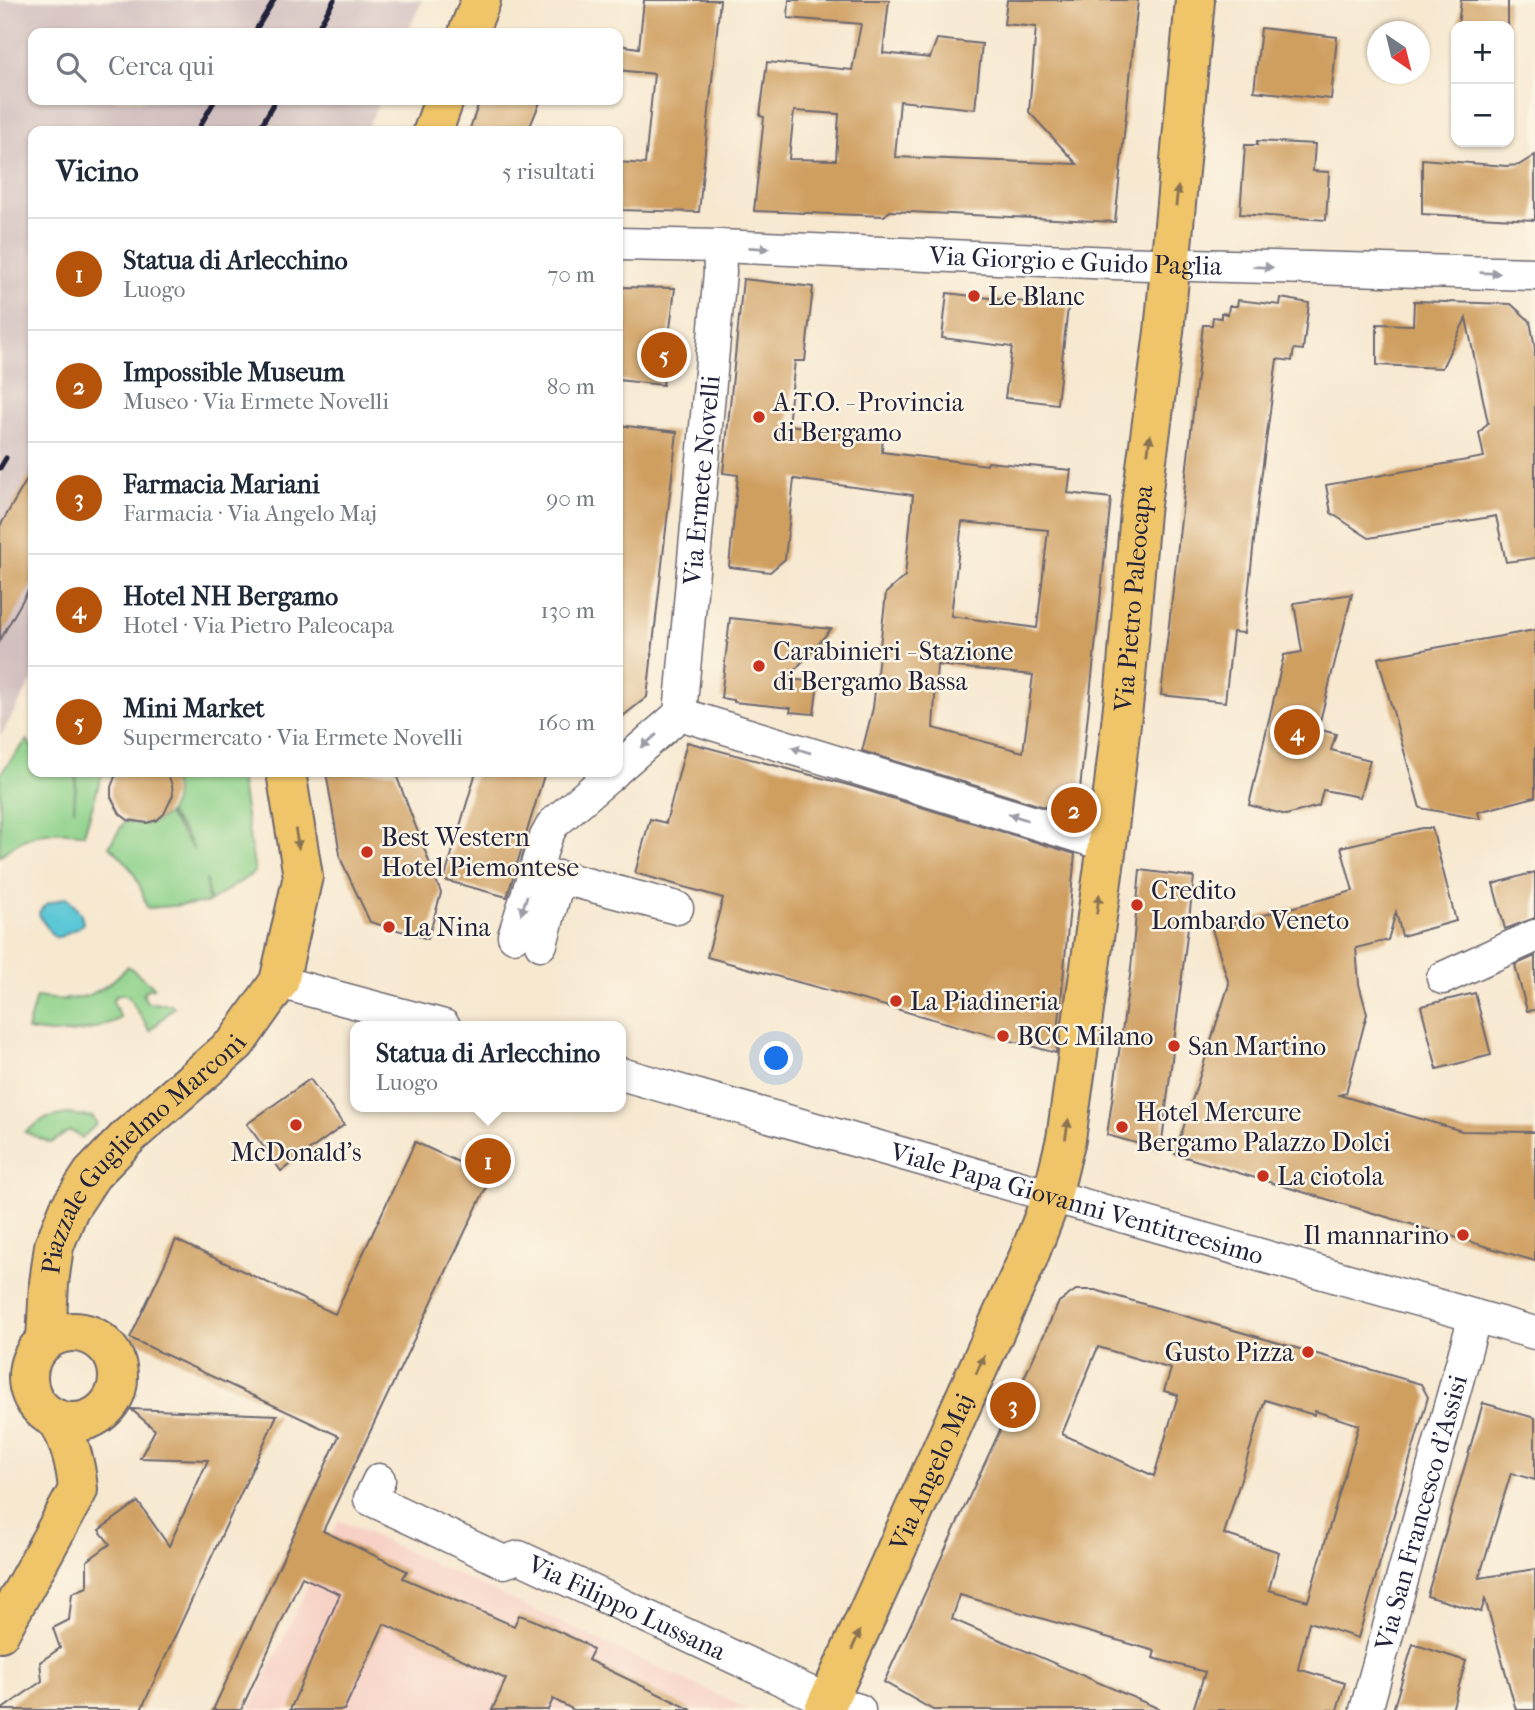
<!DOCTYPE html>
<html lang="it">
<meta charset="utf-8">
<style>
:root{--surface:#fff;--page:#f2f2f3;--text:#1f2937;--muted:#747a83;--line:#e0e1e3;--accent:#b45309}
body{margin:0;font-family:"IM FELL French Canon",serif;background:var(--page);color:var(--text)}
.controls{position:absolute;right:21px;top:21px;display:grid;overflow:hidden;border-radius:14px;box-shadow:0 2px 5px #0004}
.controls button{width:63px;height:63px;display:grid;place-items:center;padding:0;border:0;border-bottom:2px solid var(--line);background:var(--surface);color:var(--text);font:35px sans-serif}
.compass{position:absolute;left:1367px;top:21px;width:63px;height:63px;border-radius:50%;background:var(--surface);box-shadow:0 2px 5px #0004;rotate:145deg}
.you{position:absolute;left:777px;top:1059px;width:24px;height:24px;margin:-18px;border:5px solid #fff;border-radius:50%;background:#1a73e8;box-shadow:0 0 0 10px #1a73e833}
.badge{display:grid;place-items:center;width:46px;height:46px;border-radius:50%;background:var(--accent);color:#fff;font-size:23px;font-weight:700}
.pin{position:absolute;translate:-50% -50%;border:4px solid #fff;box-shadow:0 2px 7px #0006}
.popup{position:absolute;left:350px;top:1021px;width:276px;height:91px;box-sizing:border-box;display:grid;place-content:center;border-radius:14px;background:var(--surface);filter:drop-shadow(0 2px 5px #0005);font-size:23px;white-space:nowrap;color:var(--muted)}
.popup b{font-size:26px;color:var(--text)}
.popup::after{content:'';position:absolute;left:50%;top:100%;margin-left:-14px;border:14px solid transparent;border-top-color:var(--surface)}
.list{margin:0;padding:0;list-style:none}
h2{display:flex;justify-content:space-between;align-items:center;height:91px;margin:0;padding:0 28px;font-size:30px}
h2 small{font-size:23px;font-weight:400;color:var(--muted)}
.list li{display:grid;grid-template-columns:46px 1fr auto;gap:21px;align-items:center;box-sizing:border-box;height:112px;padding:0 28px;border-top:2px solid var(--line)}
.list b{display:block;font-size:26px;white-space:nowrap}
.list p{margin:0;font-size:23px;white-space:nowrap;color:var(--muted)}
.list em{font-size:23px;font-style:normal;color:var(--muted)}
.icon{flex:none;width:38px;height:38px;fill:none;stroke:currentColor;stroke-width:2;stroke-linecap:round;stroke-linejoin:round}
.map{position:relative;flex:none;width:1535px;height:1710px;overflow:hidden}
.search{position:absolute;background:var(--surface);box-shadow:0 2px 5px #0004;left:28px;top:28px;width:595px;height:77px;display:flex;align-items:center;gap:18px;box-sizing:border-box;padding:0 24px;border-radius:14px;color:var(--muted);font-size:26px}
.panel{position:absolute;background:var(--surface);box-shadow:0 2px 5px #0004;left:28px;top:126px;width:595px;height:651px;border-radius:14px}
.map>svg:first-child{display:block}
.built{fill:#f7d1c6}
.industrial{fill:#d2bfbf}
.green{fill:#8ed28b;stroke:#587a63;stroke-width:2}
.water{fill:#5cc7d6;stroke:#3f7488;stroke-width:2}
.building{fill:#cf9f61;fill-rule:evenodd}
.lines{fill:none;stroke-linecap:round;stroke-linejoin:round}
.minor-casing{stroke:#6d676f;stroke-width:35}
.major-casing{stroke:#6d676f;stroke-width:42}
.minor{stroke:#fff;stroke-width:32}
.major{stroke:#f0c469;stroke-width:38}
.rail{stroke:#22223b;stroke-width:5}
.oneway{fill:#897352}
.oneway2{fill:#9c9ca7}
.poi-dot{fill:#c8321e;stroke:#fcf5e5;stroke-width:2.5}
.labels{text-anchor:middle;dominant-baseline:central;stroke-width:5;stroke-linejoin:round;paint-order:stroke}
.street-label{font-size:26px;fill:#22223b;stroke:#fcf5e5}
.poi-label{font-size:26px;fill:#22223b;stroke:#fcf5e5;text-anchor:start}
</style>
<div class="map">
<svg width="1535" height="1710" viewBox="0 0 1535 1710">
<rect width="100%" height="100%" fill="#fcf5e5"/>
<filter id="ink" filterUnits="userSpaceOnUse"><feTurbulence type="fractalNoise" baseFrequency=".0143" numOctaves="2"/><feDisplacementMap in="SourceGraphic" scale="14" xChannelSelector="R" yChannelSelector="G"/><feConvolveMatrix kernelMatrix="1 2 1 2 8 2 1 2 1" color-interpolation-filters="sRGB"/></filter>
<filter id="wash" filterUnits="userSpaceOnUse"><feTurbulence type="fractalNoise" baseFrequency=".00686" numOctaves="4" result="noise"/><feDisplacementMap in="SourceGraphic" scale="28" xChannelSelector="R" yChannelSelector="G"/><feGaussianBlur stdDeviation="1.57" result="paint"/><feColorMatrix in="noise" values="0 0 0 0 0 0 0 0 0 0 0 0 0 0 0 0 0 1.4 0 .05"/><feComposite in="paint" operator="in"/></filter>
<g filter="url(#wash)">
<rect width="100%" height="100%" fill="#f7e8d0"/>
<!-- built -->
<path class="built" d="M339,1520L750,1710H250Z"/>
<!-- industrial -->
<path class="industrial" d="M0,0H422L408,33H33V100H380L366,131H33V679L0,737Z"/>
<!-- green -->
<g class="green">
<path d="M27,740L33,749V772H76L74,810L77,772H117L113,777L102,774L84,834C53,828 24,834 0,856V774Z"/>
<path d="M167,772H239L255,872L209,902L206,879L208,903L147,908C140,881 131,863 109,846L125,821C142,826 153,826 167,814L194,850L184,832L168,813C177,800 178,785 167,772Z"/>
<path d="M128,966L152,985L154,988L148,989L143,994L147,1003L171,1004L174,1007L150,1031L128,996L120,994L114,997L113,1002L121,1018C90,1034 61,1036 27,1030L36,997C76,1004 100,997 128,966Z"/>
<path d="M66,1114L93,1117L97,1124L82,1138L76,1133L69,1131L51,1143L25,1132L44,1119Z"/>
</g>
<!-- water -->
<path class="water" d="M67,897L81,914L83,923C78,930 76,928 69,932C57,939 55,941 47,927C43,921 40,920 39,912L46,904Z"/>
<g id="blocks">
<!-- building -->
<g class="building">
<path d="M644,0H720L699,212L618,210V162L645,164L654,74L618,70V45L639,48Z"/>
<path d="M789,0H889L883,53L930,58L937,39L982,44L975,109L900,101L895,157L1077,164L1029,112L1036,27L1004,24L1007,0H1138L1115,222L890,211L884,216L754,211L764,117L760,116L767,62L852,70L861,24L788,18ZM794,111L839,114L836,160L789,159Z"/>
<path d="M1461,0H1508V26H1458Z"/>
<path d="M1261,28L1337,37L1331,99L1254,91Z"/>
<path d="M480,100H541L528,131H469Z"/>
<path d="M1257,141L1315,144L1313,171L1329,172L1326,220L1240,214L1245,145H1257Z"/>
<path d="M1535,155V220L1422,214V159L1506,166L1519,165Z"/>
<path d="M743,279L813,287L805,361H795L788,425L883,435L882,452L987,465L988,462L1071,470L1068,493L1111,498L1077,817L862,751L873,708L886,593L905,576L913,495L794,479L785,559L770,572L729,567L738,475L723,473ZM962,522L1048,530L1037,628L951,616ZM937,665L1033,675L1023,752L933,728Z"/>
<path d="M618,287L675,288L663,385L618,380Z"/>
<path d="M947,293L1068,307L1057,404L1005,398L1012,347L942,338Z"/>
<path d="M1281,298L1309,303L1303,350L1294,349L1292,361L1277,359L1259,494L1244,633L1233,632L1225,702L1161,695L1203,325H1212L1213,317L1221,318V313L1228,314L1229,306H1237L1238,300L1280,305Z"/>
<path d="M1414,301L1511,304L1530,321L1535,348V558L1506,562L1496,516L1369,538L1331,513L1326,485L1484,457L1479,433L1488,423L1466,318L1442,368L1377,365V324L1413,325Z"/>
<path d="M618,425L677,432L647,697L618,720Z"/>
<path d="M33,469V582L0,640V526Z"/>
<path d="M1352,594L1318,729L1336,734L1331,750L1370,760L1360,797L1323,790L1319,806L1286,815L1249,805L1284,655L1302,652L1294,603Z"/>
<path d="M730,618L831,629L787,679L818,682L814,714L790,712L791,708L734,702V700L721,698Z"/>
<path d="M1535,630V797L1478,812L1480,819L1420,808L1378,658Z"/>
<path d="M687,742L852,786L1075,854L1056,1053L707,957L723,898L635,873L650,819L666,823Z"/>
<path d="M117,772H167L172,785L173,795L164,814L157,820L147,823L128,820L120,814L111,797V787Z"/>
<path d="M326,772H395L441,893L428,939L370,922L341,860Z"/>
<path d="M476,772H545L507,897L444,880Z"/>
<path d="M1422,828H1432L1456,921L1402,936L1396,912L1388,940L1356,948L1359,984L1367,1014L1346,1093L1339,1095L1462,1131L1535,1132V1261L1175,1154L1229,984L1212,929L1353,891L1341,847Z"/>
<path d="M1140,870L1194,877L1161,1150L1107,1135L1131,969Z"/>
<path d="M1535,872V918L1505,929L1493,884Z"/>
<path d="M1535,956V1010L1527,1011L1515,965Z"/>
<path d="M1475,993L1491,1055L1437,1069L1421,1006Z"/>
<path d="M310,1079L344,1125L281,1171L247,1124Z"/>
<path d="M415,1142L491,1177L323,1531L407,1571L403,1578L487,1614L514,1626L519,1615L531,1619L582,1642L593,1650L588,1660L692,1710H574L553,1699L548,1710H492L506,1679L384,1624L344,1710H290L340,1594L302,1577L241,1710H213L339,1436L130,1338L176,1240L335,1314Z"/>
<path d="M1076,1290H1095L1421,1384L1428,1397L1358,1638L1309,1622L1298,1669L1345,1683L1337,1710H1193L1205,1672L1153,1658L1155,1651L960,1595L952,1619L1162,1710H933L884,1682L1059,1302ZM1098,1347L1171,1369L1164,1391L1178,1395L1154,1476L1062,1434ZM1265,1400L1314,1415L1315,1411L1359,1425L1308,1601L1269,1590L1279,1552L1224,1534Z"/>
<path d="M1483,1403L1535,1418V1480L1511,1473L1479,1578L1535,1569V1710H1516L1485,1599L1481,1612L1427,1596Z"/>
<path d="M131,1409L277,1415L141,1710H1L42,1681L40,1662L60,1648L53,1628L69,1620L72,1593L87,1587V1561L110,1544L99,1530L138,1502L169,1546L208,1460L140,1458L155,1430Z"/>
<path d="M1413,1644L1466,1661L1452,1710H1393Z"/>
</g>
</g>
</g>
<g filter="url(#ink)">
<use href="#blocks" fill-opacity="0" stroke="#6d676f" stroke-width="2"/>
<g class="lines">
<defs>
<g id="minor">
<path id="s1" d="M618,244L719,246L1114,263L1535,274"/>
<path d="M680,714L1107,845"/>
<path id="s2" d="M618,768L680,714L720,272L719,246"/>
<path d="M514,936L546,837L553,824L614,772"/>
<path d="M541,944L559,877L677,908"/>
<path d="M1443,978L1535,936"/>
<path d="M279,982L444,1026"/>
<path id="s3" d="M621,1074L1535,1333"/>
<path id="s4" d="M379,1480L370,1499L504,1562L519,1557L828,1701L859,1710"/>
<path id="s5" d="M1366,1710L1475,1316"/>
</g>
<g id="major">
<path d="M468,33L481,0"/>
<path d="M433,131L444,100"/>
<circle cx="73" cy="1377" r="45"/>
<path id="s6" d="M46,1340L49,1283L54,1246L69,1209L92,1174L130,1135L236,1043L279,982L303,876L286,772"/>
<path d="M0,1632L78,1490C76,1465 70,1441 57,1419"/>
<path id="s7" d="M824,1710L1028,1258L1052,1196L1066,1139L1107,845L1125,689L1140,512L1164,332L1195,0"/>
</g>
</defs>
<!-- minor casing -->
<use href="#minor" class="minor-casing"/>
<!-- major casing -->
<use href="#major" class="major-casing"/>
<!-- minor -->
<use href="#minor" class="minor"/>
<!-- major -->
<use href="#major" class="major"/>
<!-- rail -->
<g class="rail">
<path d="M254,33L274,0"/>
<path d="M315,33L334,0"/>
<path d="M197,131L215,100"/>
<path d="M258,131L276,100"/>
<path d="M0,468L6,458"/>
</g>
</g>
<!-- one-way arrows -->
<defs><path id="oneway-solid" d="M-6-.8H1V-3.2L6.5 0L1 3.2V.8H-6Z" transform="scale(1.75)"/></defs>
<g class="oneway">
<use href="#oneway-solid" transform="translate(1177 196) rotate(-84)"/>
<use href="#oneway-solid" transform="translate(1149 444) rotate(-83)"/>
<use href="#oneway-solid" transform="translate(297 839) rotate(81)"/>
<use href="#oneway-solid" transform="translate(1098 904) rotate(-82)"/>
<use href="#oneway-solid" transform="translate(1067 1129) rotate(-81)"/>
<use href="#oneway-solid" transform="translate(980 1365) rotate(-66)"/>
<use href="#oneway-solid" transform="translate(856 1640) rotate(-66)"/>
</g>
<g class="oneway2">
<use href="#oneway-solid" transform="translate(759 248) rotate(3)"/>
<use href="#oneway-solid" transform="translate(1263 267) rotate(2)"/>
<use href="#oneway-solid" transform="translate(1490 273) rotate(2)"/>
<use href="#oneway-solid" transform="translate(649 741) rotate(139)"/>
<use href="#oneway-solid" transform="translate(801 750) rotate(-163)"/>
<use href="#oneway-solid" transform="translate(1018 817) rotate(-163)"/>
<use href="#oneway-solid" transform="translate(524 905) rotate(108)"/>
</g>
</g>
<!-- markers -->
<g class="poi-dot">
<circle cx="974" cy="296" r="7"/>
<circle cx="759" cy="417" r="7"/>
<circle cx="759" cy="666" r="7"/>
<circle cx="367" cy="852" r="7"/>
<circle cx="1137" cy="905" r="7"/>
<circle cx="389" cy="927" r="7"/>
<circle cx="896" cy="1001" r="7"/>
<circle cx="1003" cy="1036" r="7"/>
<circle cx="1174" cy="1046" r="7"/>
<circle cx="296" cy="1125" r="7"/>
<circle cx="1122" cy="1127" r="7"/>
<circle cx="1263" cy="1176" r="7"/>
<circle cx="1463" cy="1235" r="7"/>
<circle cx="1308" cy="1352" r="7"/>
</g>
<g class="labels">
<!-- street labels -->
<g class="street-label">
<text stroke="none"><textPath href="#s1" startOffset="458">Via Giorgio e Guido Paglia</textPath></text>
<text stroke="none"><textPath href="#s2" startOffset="317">Via Ermete Novelli</textPath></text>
<text stroke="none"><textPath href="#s7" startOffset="1166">Via Pietro Paleocapa</textPath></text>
<text stroke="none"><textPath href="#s6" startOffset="222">Piazzale Guglielmo Marconi</textPath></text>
<text stroke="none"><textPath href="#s3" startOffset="474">Viale Papa Giovanni Ventitreesimo</textPath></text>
<text stroke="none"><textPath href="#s7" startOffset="261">Via Angelo Maj</textPath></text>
<text stroke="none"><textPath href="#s5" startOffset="205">Via San Francesco d'Assisi</textPath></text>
<text stroke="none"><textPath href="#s4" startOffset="304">Via Filippo Lussana</textPath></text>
</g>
<!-- poi labels -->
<g class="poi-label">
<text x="988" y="296">Le Blanc</text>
<text x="773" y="402">A.T.O. - Provincia<tspan x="773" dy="30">di Bergamo</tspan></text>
<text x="773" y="651">Carabinieri - Stazione<tspan x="773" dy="30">di Bergamo Bassa</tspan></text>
<text x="381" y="837">Best Western<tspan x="381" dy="30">Hotel Piemontese</tspan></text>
<text x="1151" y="890">Credito<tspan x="1151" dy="30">Lombardo Veneto</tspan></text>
<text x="403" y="927">La Nina</text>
<text x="910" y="1001">La Piadineria</text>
<text x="1017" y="1036">BCC Milano</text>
<text x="1188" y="1046">San Martino</text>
<text x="1136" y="1112">Hotel Mercure<tspan x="1136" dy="30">Bergamo Palazzo Dolci</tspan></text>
<text x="296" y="1152" text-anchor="middle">McDonald's</text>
<text x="1277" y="1176">La ciotola</text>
<text x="1449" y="1235" text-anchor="end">Il mannarino</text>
<text x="1294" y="1352" text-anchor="end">Gusto Pizza</text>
</g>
</g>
</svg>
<div class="controls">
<button>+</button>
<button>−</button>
</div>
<svg class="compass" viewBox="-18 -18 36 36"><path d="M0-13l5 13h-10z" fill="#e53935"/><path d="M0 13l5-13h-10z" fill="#747a83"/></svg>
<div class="you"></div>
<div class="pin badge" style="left:488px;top:1161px">1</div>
<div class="popup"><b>Statua di Arlecchino</b>Luogo</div>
<div class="pin badge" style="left:1074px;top:810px">2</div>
<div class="pin badge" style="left:1013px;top:1405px">3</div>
<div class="pin badge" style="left:1297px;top:732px">4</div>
<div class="pin badge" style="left:664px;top:355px">5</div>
<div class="search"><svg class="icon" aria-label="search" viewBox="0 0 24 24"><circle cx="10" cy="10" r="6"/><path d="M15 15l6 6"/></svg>Cerca qui</div>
<section class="panel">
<h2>Vicino<small>5 risultati</small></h2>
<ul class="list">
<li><span class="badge">1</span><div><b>Statua di Arlecchino</b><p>Luogo</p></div><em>70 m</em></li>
<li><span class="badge">2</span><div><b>Impossible Museum</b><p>Museo · Via Ermete Novelli</p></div><em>80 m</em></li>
<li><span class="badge">3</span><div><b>Farmacia Mariani</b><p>Farmacia · Via Angelo Maj</p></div><em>90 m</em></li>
<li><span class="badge">4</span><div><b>Hotel NH Bergamo</b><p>Hotel · Via Pietro Paleocapa</p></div><em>130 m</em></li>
<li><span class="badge">5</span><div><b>Mini Market</b><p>Supermercato · Via Ermete Novelli</p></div><em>160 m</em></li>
</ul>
</section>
</div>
